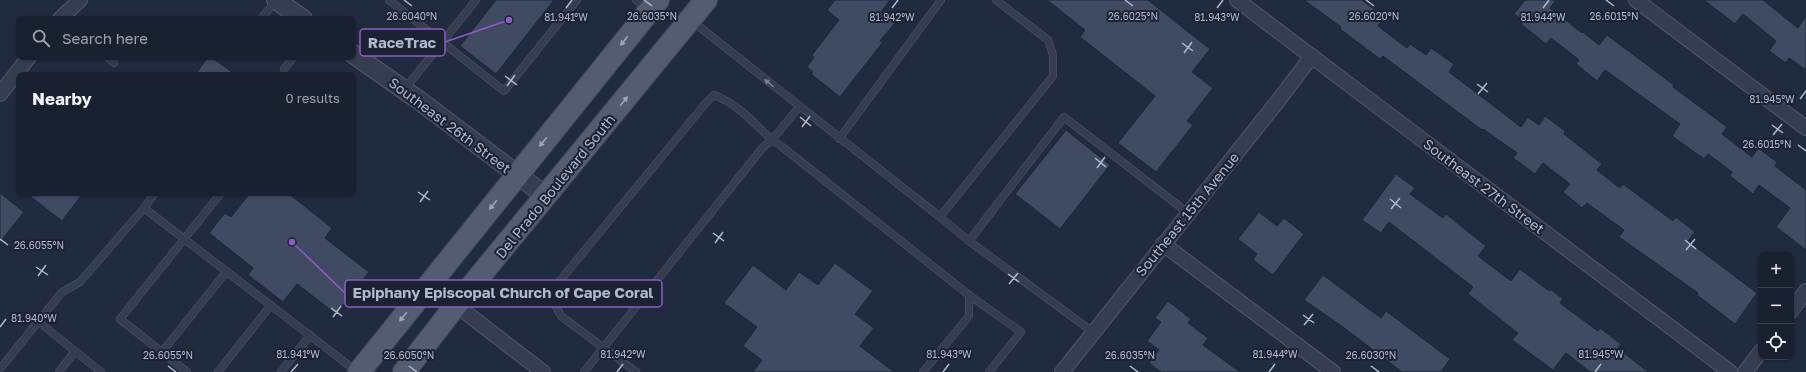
<!DOCTYPE html>
<meta charset="utf-8">
<style>
:root{--surface:#192030;--page:#222838;--text:#f1f3f6;--muted:#9fa3ab;--line:#373e4c}
body{margin:0;font-family:"Golos Text",sans-serif;background:var(--page);color:var(--text)}
.controls{position:absolute;right:12px;bottom:12px;display:grid;overflow:hidden;border-radius:8px;box-shadow:0 1px 3px #0004}
.controls button{width:36px;height:36px;display:grid;place-items:center;padding:0;border:0;border-bottom:1px solid var(--line);background:var(--surface);color:var(--text);font:20px sans-serif}
.list{margin:0;padding:0;list-style:none}
h2{display:flex;justify-content:space-between;align-items:center;height:52px;margin:0;padding:0 16px;font-size:17px}
h2 small{font-size:13px;font-weight:400;color:var(--muted)}
.icon{flex:none;width:22px;height:22px;fill:none;stroke:currentColor;stroke-width:2;stroke-linecap:round;stroke-linejoin:round}
.map{position:relative;flex:none;width:1806px;height:372px;overflow:hidden}
.search{position:absolute;background:var(--surface);box-shadow:0 1px 3px #0004;left:16px;top:16px;width:340px;height:44px;display:flex;align-items:center;gap:10px;box-sizing:border-box;padding:0 14px;border-radius:8px;color:var(--muted);font-size:15px}
.panel{position:absolute;background:var(--surface);box-shadow:0 1px 3px #0004;left:16px;top:72px;width:340px;height:124px;border-radius:8px}
.map>svg:first-child{display:block}
.building{fill:#404a62;stroke:#1d2437}
.lines{fill:none;stroke-linecap:round;stroke-linejoin:round}
.service-casing{stroke:#51586b;stroke-width:8}
.minor-casing{stroke:#51586b;stroke-width:16}
.tertiary-casing{stroke:#51586b;stroke-width:20}
.primary-casing{stroke:#3f4659;stroke-width:24}
.service{stroke:#363d50;stroke-width:7}
.minor{stroke:#363d50;stroke-width:14}
.tertiary{stroke:#363d50;stroke-width:18}
.primary{stroke:#535c70;stroke-width:22}
.oneway{fill:#9fa6b9}
.oneway2{fill:#7a8194}
.ticks{fill:none;stroke:#b2b8cb;stroke-width:1.5}
.labels{text-anchor:middle;dominant-baseline:central;stroke-width:4;stroke-linejoin:round;paint-order:stroke}
.street-label{font-size:14px;fill:#b2b8cb;stroke:#1b2234}
.ticks-label{font-size:10px;text-anchor:middle;fill:#b2b8cb;stroke:#1b2234;stroke-width:4;stroke-linejoin:round;paint-order:stroke}
.leader{fill:none;stroke:#8e5dc3;stroke-width:1.5}
.callout-dot{fill:#8e5dc3;stroke:#1b2234;stroke-width:1.5}
.callout{fill:#1b2234;stroke:#8e5dc3;stroke-width:1.5}
.callout-label{font-size:15px;text-anchor:middle;font-weight:bold;fill:#b2b8cb}
</style>
<div class="map">
<svg width="1806" height="372" viewBox="0 0 1806 372">
<rect width="100%" height="100%" fill="#212b40"/>
<!-- building -->
<g class="building">
<path d="M496,0H554L496,74L460,46Z"/>
<path d="M835,0H890L881,12L895,23L880,41L883,42L840,97L811,74L813,72L807,67L814,57L812,55L839,20L827,10Z"/>
<path d="M1047,0H1148L1210,49L1192,72L1213,88L1187,121L1193,125L1156,172L1118,143L1155,96L1080,37L1085,30Z"/>
<path d="M1304,0H1362L1384,17L1378,26L1407,48L1410,44L1426,55L1431,48L1454,64L1449,72L1521,127L1528,117L1539,125L1545,116L1565,131L1564,134L1602,164L1597,170L1620,188L1623,184L1673,221L1676,217L1695,232L1688,241L1757,293L1735,324L1697,295L1698,293L1619,237L1624,230L1587,203L1582,208L1563,192L1570,184L1543,163L1535,174L1513,158L1517,153L1483,129L1482,130L1383,56L1380,59L1340,29L1341,27Z"/>
<path d="M1525,0H1556L1550,8L1582,33L1583,32L1599,45L1607,35L1674,85L1673,87L1727,127L1722,134L1752,157L1758,148L1777,162L1775,166L1806,190V250L1776,227L1790,208L1759,185L1753,194L1730,176L1732,172L1708,154L1704,159L1672,136L1680,124L1605,70L1597,81L1576,64L1579,60L1551,38L1546,44L1521,24L1524,21L1514,14Z"/>
<path d="M1704,0H1763L1798,28L1806,16V70L1789,58L1786,63L1769,51L1776,41L1743,14L1735,24Z"/>
<path d="M208,57H211L236,75H195Z"/>
<path d="M1066,130L1110,165L1060,229L1015,194Z"/>
<path d="M1396,174L1415,188L1410,194L1443,218L1446,214L1486,246L1478,256L1511,281L1520,269L1549,291L1550,289L1563,299L1560,303L1598,331L1600,328L1621,344L1618,348L1648,372H1590L1566,353L1553,370L1512,340L1518,333L1468,294L1473,287L1389,222L1381,233L1362,220Z"/>
<path d="M0,193L24,212L0,242Z"/>
<path d="M26,193H83L62,221Z"/>
<path d="M250,193H288L332,228L325,238L369,272L336,314L297,284L283,302L248,275L253,268L209,233L225,213L231,217Z"/>
<path d="M1259,212L1277,226L1284,218L1304,234L1273,275L1253,260L1257,254L1238,239Z"/>
<path d="M835,263L873,291L855,314L874,328L860,346L894,372H753L762,360L743,346L757,327L724,303L753,265L786,290L799,272L818,285Z"/>
<path d="M1323,275L1381,318L1386,311L1450,359L1441,372H1402L1343,327L1304,300Z"/>
<path d="M1168,301L1191,319L1188,323L1208,338L1203,345L1240,372H1161L1149,363L1159,350L1147,341L1161,322L1155,318Z"/>
</g>
<g class="lines">
<defs>
<g id="service">
<path d="M389,0L504,91L577,0"/>
<path d="M636,0L648,9"/>
<path d="M996,0L1048,40L1053,55V76L940,217L969,241L1093,332"/>
<path d="M261,19L276,0"/>
<path d="M692,21L940,217"/>
<path d="M107,57L114,63"/>
<path d="M284,69L294,57"/>
<path d="M404,90L476,0"/>
<path d="M839,139L941,0"/>
<path d="M155,193L144,208L356,371"/>
<path d="M969,241L1064,117L1188,213"/>
<path d="M969,295L1021,332L989,372"/>
<path d="M39,322L101,372"/>
<path d="M162,352L227,271"/>
<path d="M0,369L62,292L80,282L144,208"/>
<path d="M59,372L75,351"/>
<path d="M187,372L120,319L221,193"/>
<path d="M218,372L271,305"/>
<path d="M281,372L310,335"/>
<path d="M584,372L763,147L772,140L781,146L969,295V316L923,372"/>
<path d="M636,372L561,316L554,303L558,283L705,104L714,95C738,104 754,123 772,140L799,107"/>
</g>
<g id="minor">
<path d="M1237,0L1730,372"/>
<path d="M1636,0L1806,128"/>
<path d="M60,19L80,0"/>
<path d="M0,94L29,57"/>
<path d="M1163,244L1333,372"/>
<path d="M456,305L543,372"/>
<path d="M1791,311L1806,291"/>
<path d="M1062,372L1278,101L1312,56"/>
<path d="M1745,372L1761,351"/>
</g>
<g id="tertiary">
<path d="M276,0L303,19"/>
<path d="M353,54L420,101L547,197"/>
</g>
<g id="primary">
<path d="M359,372L658,0"/>
<path d="M404,372L456,305L706,0"/>
</g>
</defs>
<!-- service casing -->
<use href="#service" class="service-casing"/>
<!-- minor casing -->
<use href="#minor" class="minor-casing"/>
<!-- tertiary casing -->
<use href="#tertiary" class="tertiary-casing"/>
<!-- primary casing -->
<use href="#primary" class="primary-casing"/>
<!-- service -->
<use href="#service" class="service"/>
<!-- minor -->
<use href="#minor" class="minor"/>
<!-- tertiary -->
<use href="#tertiary" class="tertiary"/>
<!-- primary -->
<use href="#primary" class="primary"/>
</g>
<!-- one-way arrows -->
<defs><path id="oneway-solid" d="M-6-.8H1V-3.2L6.5 0L1 3.2V.8H-6Z"/></defs>
<g class="oneway">
<use href="#oneway-solid" transform="translate(624 41) rotate(129)"/>
<use href="#oneway-solid" transform="translate(624 101) rotate(-51)"/>
<use href="#oneway-solid" transform="translate(543 142) rotate(129)"/>
<use href="#oneway-solid" transform="translate(493 205) rotate(129)"/>
<use href="#oneway-solid" transform="translate(403 317) rotate(129)"/>
</g>
<use class="oneway2" href="#oneway-solid" transform="translate(769 83) rotate(-141)"/>
<!-- ticks -->
<path class="ticks" d="M404,0L412,6M644,0L652,6M1125,0L1133,6M1366,0L1374,6M1606,0L1614,6M566,8L572,0M892,8L898,0M1217,8L1223,0M1543,8L1549,0M1182,43L1193,51M1184,53L1192,42M505,76L517,85M1477,84L1488,92M507,86L515,75M1478,94L1487,83M1800,99L1806,91M800,117L811,126M1772,125L1783,133M802,127L810,116M1773,135L1782,124M1798,145L1806,151M1095,158L1106,167M1097,168L1105,157M418,192L430,200M1390,199L1401,208M420,202L428,191M1391,209L1400,198M713,233L724,241M0,239L8,245M1685,240L1696,249M715,243L723,232M1686,250L1695,239M36,267L48,275M1008,274L1019,282M38,276L46,265M1009,284L1018,273M331,308L342,316M1303,315L1314,323M333,317L341,306M1304,325L1313,314M0,327L6,319M168,366L176,372M409,366L417,372M1130,366L1138,372M1371,366L1379,372M291,372L298,364M617,372L623,364M943,372L949,364M1269,372L1275,364M1595,372L1601,364"/>
<g class="labels">
<!-- street labels -->
<g class="street-label">
<text transform="translate(450 125) rotate(37)">Southeast 26th Street</text>
<text transform="translate(555 186) rotate(-51)">Del Prado Boulevard South</text>
<text transform="translate(1484 186) rotate(37)">Southeast 27th Street</text>
<text transform="translate(1187 214) rotate(-51)">Southeast 15th Avenue</text>
</g>
</g>
<g class="ticks-label">
<text x="412" y="20">26.6040°N</text>
<text x="652" y="20">26.6035°N</text>
<text x="1374" y="20">26.6020°N</text>
<text x="1614" y="20">26.6015°N</text>
<text x="1133" y="20">26.6025°N</text>
<text x="566" y="21">81.941°W</text>
<text x="892" y="21">81.942°W</text>
<text x="1217" y="21">81.943°W</text>
<text x="1543" y="21">81.944°W</text>
<text x="1772" y="103">81.945°W</text>
<text x="1767" y="148">26.6015°N</text>
<text x="39" y="249">26.6055°N</text>
<text x="34" y="322">81.940°W</text>
<text x="298" y="358">81.941°W</text>
<text x="623" y="358">81.942°W</text>
<text x="949" y="358">81.943°W</text>
<text x="1275" y="358">81.944°W</text>
<text x="1601" y="358">81.945°W</text>
<text x="168" y="359">26.6055°N</text>
<text x="409" y="359">26.6050°N</text>
<text x="1130" y="359">26.6035°N</text>
<text x="1371" y="359">26.6030°N</text>
</g>
<!-- callouts -->
<path class="leader" d="M509 20L445 42M292 242L345 293"/>
<g class="callout-dot">
<circle cx="509" cy="20" r="4"/>
<circle cx="292" cy="242" r="4"/>
</g>
<g class="callout">
<rect x="360" y="29" width="85" height="27" rx="4"/>
<rect x="345" y="280" width="317" height="27" rx="4"/>
</g>
<g class="callout-label">
<text x="402" y="48">RaceTrac</text>
<text x="503" y="298">Epiphany Episcopal Church of Cape Coral</text>
</g>
</svg>
<div class="controls">
<button>+</button>
<button>−</button>
<button><svg class="icon" aria-label="locate" viewBox="0 0 24 24"><circle cx="12" cy="12" r="6"/><path d="M12 2v4M12 18v4M2 12h4M18 12h4"/></svg></button>
</div>
<div class="search"><svg class="icon" aria-label="search" viewBox="0 0 24 24"><circle cx="10" cy="10" r="6"/><path d="M15 15l6 6"/></svg>Search here</div>
<section class="panel">
<h2>Nearby<small>0 results</small></h2>
<ul class="list">
</ul>
</section>
</div>
